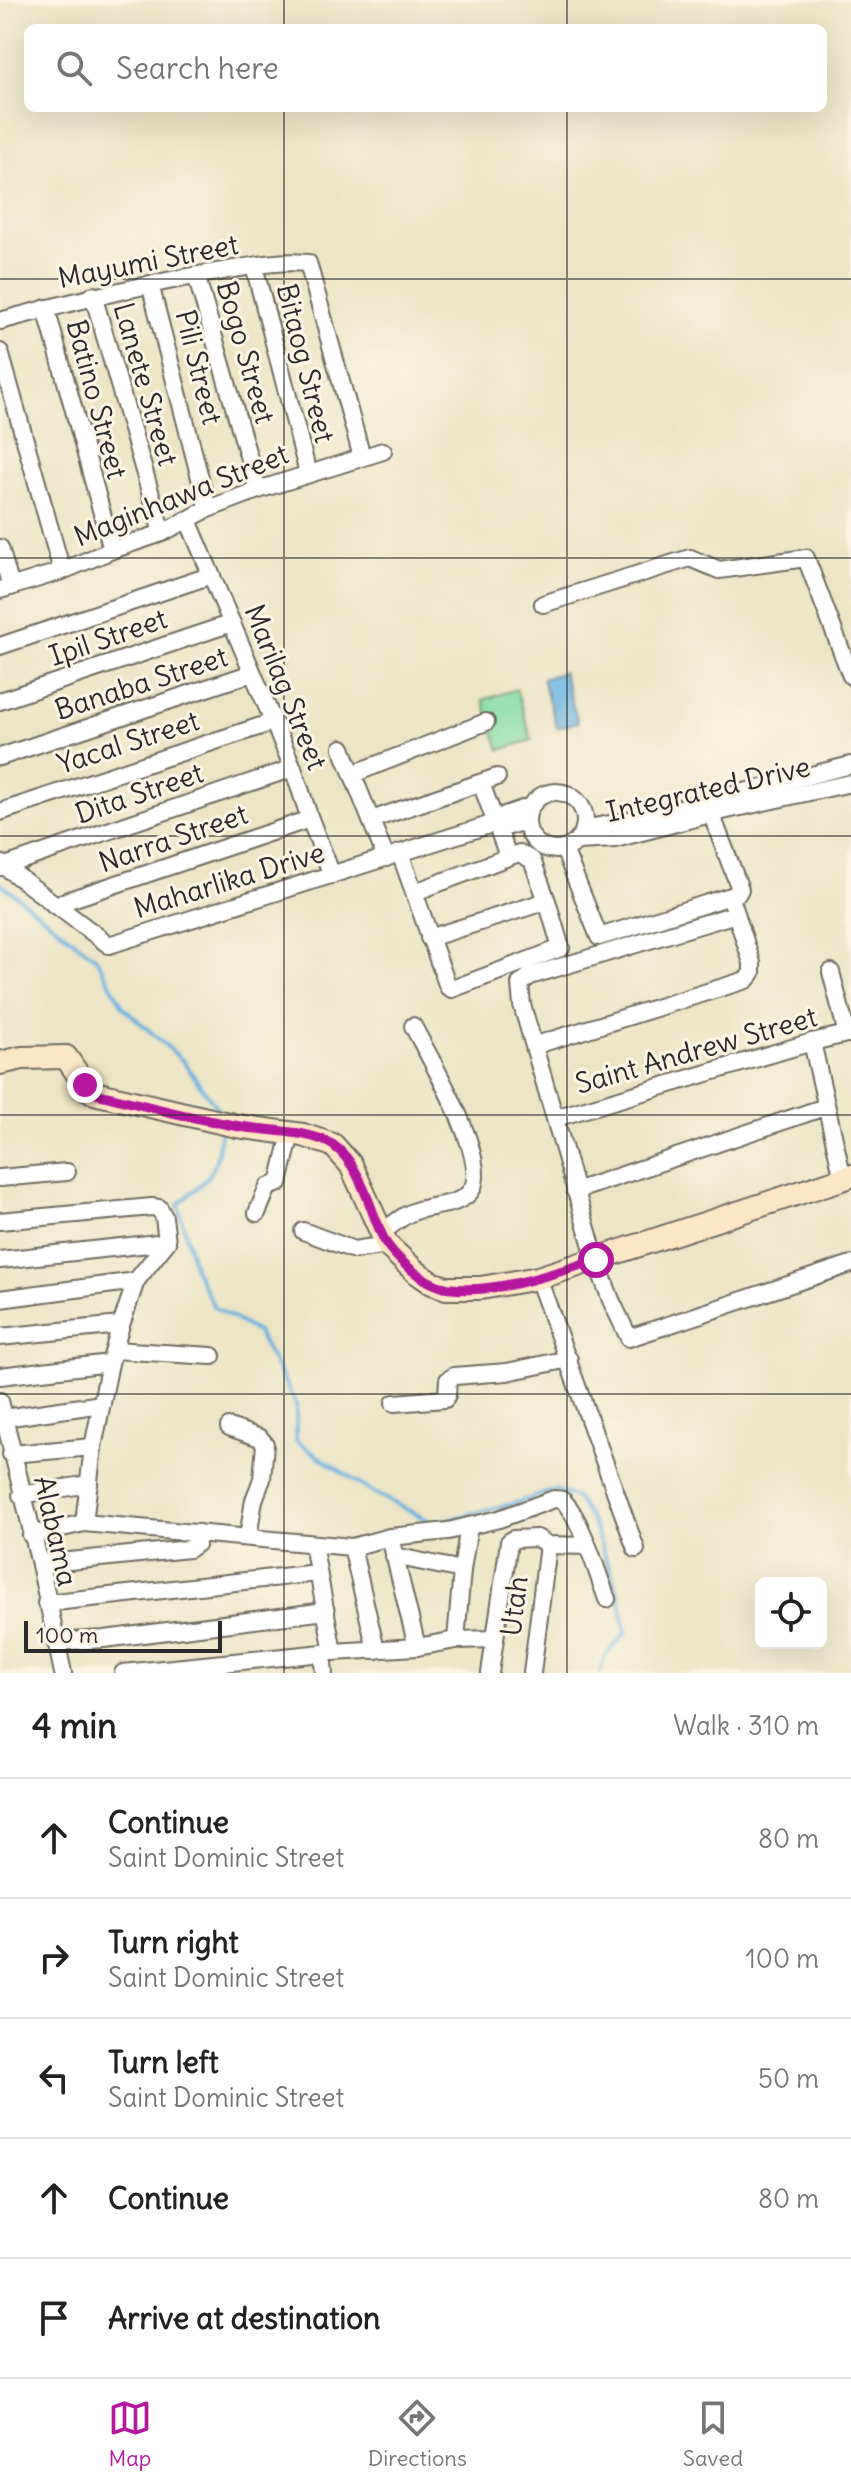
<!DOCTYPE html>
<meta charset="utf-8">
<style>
:root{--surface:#fff;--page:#f6f6f6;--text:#222;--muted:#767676;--line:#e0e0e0;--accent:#b5179e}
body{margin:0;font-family:Delius,sans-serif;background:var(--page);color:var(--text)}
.controls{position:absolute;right:24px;bottom:24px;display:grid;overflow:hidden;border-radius:12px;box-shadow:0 8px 32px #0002}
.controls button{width:72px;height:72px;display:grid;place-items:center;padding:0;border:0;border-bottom:2px solid var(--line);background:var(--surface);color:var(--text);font:40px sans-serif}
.scale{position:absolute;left:24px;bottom:20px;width:198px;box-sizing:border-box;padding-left:8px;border:4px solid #2b2b2b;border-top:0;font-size:22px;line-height:28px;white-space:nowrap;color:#2b2b2b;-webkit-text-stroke:6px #fcf5e5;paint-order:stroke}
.stop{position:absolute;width:24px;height:24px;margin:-18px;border:6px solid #b5179e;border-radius:50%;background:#fff}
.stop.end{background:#b5179e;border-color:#fff;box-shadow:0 2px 8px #0008}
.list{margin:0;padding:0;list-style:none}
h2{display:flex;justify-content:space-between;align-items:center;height:104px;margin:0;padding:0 32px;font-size:34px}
h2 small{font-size:26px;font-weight:400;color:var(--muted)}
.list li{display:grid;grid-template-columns:52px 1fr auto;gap:24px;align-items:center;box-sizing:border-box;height:120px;padding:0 32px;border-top:2px solid var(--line)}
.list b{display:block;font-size:30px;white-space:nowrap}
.list p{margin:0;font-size:26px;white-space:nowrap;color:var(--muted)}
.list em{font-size:26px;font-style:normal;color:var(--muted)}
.icon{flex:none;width:44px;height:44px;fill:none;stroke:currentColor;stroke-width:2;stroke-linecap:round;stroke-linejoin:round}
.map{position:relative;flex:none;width:851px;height:1673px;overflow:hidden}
.search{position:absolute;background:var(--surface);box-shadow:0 8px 32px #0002;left:24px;right:24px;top:24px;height:88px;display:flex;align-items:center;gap:20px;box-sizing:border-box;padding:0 28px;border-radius:12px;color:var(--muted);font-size:30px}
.sheet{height:704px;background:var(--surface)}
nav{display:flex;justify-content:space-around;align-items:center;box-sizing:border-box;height:112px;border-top:2px solid var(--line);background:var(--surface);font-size:22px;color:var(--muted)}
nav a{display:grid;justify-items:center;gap:4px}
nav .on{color:var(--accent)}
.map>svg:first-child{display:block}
.green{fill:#83dba0;stroke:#578366;stroke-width:2}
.water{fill:#68b2e0;stroke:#4a6e86;stroke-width:2}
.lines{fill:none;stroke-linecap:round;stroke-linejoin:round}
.stream{stroke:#68b2e0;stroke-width:4}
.street-casing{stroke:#6f6c60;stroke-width:20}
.secondary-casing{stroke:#6f6c60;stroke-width:26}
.street{stroke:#fff;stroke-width:16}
.secondary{stroke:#fce6c4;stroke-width:22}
.route{stroke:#b5179e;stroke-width:10}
.grid{fill:none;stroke:#2b2b2b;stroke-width:2;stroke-opacity:0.55}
.labels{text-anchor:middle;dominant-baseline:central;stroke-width:6;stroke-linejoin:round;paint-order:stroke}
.street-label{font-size:28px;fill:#2b2b2b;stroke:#fcf5e5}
</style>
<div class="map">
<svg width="851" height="1673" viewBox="0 0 851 1673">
<rect width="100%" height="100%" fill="#fcf5e5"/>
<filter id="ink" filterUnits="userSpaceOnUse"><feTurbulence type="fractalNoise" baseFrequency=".0125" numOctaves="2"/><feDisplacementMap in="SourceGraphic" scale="16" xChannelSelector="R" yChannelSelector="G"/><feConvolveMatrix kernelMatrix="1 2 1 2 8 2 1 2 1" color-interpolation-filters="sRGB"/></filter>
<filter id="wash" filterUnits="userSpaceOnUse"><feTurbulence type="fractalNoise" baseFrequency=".006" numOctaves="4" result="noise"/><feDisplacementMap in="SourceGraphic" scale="32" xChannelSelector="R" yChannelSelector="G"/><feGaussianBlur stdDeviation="1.8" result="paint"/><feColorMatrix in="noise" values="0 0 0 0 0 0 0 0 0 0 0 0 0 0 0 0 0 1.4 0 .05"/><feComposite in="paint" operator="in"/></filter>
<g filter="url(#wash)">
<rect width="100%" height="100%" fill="#ece4c3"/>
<!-- green -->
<path class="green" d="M516,689L532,740L500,750L483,700Z"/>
<!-- water -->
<path class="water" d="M563,672L578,722L557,728L542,679Z"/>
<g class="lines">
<!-- stream -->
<g class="stream">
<path d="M0,883L96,958L124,1008L182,1060L222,1115"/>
<path d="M220,1132C218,1175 208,1177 178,1205L195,1270L214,1307L257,1332L296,1403V1441L370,1491L434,1523L519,1502L555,1490L577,1498L593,1524L619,1594L626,1633L605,1656L600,1673"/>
</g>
</g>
</g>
<g filter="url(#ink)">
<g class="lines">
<defs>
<g id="street">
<path d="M254,266L308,473"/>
<path d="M196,275L258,490"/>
<path d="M150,284L208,509"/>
<path d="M93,295L162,533"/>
<path d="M46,308L112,550"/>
<path d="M0,321C74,301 147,283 223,271C253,266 277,260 308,263L362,457"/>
<path d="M0,352L62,571"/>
<path d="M188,520L293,768L310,819L332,875"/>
<path d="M0,548L11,587"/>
<path d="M0,590L62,571L112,550L162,533L208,509L258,490L383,451"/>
<path d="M543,604L690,558L719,570L806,558L851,676"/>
<path d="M0,646L212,575"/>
<path d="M0,701L232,623"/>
<path d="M342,748L386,858"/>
<path d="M0,757L252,673"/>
<path d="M353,774L486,722"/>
<path d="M481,783L508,856"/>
<circle cx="556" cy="821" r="29"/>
<path d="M0,812L273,722"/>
<path d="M505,815L531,806"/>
<path d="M371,820L497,777"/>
<path d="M509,826L527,821"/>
<path d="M584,829L645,817L851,765"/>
<path d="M577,841L615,839L718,812L851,783"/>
<path d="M564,849L599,937L731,896L738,893L740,889L706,800"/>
<path d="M400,853L448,987L452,989L561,948L547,901L532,860L519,853L415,892"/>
<path d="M0,863L109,945L495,823"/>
<path d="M2,867L293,768"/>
<path d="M54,905L310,819"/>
<path d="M736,914L530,976L520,984L522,1005L596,1260L611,1300L629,1338L851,1264"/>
<path d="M429,938L547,901"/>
<path d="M831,972L847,1034"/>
<path d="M812,1042L843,1179"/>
<path d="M536,1045L746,980L752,973V963L733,904"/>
<path d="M555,1118L812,1042L851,1033"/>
<path d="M0,1178L67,1172"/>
<path d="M575,1191L825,1107"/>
<path d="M257,1213L268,1187L279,1183L291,1133"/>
<path d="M0,1221L152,1207L159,1208L164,1217L167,1242L136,1281L121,1325L110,1363L93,1447L84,1523L352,1547L376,1650"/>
<path d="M303,1231L354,1250L387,1245"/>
<path d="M381,1233C392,1225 404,1214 418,1210C434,1205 458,1206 470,1192C494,1165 428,1055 413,1026"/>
<path d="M0,1260L167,1242"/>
<path d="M538,1278L636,1549"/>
<path d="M0,1299L136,1281"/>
<path d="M0,1337L121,1325"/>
<path d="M114,1350L212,1356"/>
<path d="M0,1376L110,1363"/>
<path d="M0,1401L40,1564L63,1673"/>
<path d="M394,1403L445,1399L447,1395L448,1380L454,1376L507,1372L569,1359"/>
<path d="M4,1418L102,1404"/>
<path d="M229,1427L260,1438L265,1444L262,1479L254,1500L248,1537"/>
<path d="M11,1454L93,1447"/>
<path d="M21,1495L89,1484"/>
<path d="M31,1535L84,1523"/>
<path d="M390,1537L417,1647"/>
<path d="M313,1544L333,1652"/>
<path d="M352,1547L390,1537L448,1531L499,1519L554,1499C561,1500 561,1498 566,1504C582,1522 598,1575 607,1599"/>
<path d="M394,1556L462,1570"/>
<path d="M40,1564L189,1549L197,1543L198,1533"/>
<path d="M46,1603L317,1573"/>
<path d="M456,1640L462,1570L469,1526"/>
<path d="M55,1642L104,1639L326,1611"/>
<path d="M322,1653L324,1673"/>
<path d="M123,1673L333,1652L417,1647L456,1640L495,1639"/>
<path d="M490,1673L509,1542L513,1539L537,1538L548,1545L587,1546"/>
<path d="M532,1673L548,1545"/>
</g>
<path id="secondary" d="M0,1063L22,1058L66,1057L88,1089L94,1093L237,1126L303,1135L333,1145L351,1165L387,1245L416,1272L432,1283L446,1288H481L538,1278L851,1176"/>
</defs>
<!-- street casing -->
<use href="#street" class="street-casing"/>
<!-- secondary casing -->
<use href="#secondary" class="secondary-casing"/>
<!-- street -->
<use href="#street" class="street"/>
<!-- secondary -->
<use href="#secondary" class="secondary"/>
</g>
</g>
<g class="lines" filter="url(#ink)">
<!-- route -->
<path class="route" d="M85,1085L94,1093C141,1105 189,1118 237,1126C264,1131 310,1130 333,1145C355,1160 366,1194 375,1218C379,1227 382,1238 388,1246C401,1263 425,1284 447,1288C494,1295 552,1274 596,1260"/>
</g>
<!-- grid -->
<path class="grid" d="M284,0V28M567,0V28M284,108V1673M567,108V1673M0,279H851M0,558H851M0,836H851M0,1115H851M0,1394H851"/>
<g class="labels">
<!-- street labels -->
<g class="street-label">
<text transform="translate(148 261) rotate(-11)">Mayumi Street</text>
<text transform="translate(246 352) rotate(74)">Bogo Street</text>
<text transform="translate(306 363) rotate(76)">Bitaog Street</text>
<text transform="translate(199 367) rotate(76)">Pili Street</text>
<text transform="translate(146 384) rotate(74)">Lanete Street</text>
<text transform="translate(97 399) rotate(75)">Batino Street</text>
<text transform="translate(181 495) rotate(-22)">Maginhawa Street</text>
<text transform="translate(108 637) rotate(-19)">Ipil Street</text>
<text transform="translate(141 683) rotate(-18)">Banaba Street</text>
<text transform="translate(286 687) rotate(68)">Marilag Street</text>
<text transform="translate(128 742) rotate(-18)">Yacal Street</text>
<text transform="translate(708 789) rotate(-13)">Integrated Drive</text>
<text transform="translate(139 793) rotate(-19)">Dita Street</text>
<text transform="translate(173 838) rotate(-19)">Narra Street</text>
<text transform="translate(229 880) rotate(-17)">Maharlika Drive</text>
<text transform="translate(696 1050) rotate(-16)">Saint Andrew Street</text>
<text transform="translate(56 1531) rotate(77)">Alabama</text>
<text transform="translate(514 1606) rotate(-83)">Utah</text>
</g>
</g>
</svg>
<div class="controls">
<button><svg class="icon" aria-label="locate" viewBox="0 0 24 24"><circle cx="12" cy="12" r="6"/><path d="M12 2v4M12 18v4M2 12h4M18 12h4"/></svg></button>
</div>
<div class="scale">100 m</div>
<div class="stop" style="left:596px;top:1260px"></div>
<div class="stop end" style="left:85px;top:1085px"></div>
<div class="search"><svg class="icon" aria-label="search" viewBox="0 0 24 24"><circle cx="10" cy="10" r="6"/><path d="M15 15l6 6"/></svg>Search here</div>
</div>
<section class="sheet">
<h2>4 min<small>Walk · 310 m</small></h2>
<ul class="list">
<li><svg class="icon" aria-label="ahead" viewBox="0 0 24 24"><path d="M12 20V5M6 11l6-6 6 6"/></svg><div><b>Continue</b><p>Saint Dominic Street</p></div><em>80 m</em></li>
<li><svg class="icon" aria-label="right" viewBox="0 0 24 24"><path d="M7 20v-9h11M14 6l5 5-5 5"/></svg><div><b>Turn right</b><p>Saint Dominic Street</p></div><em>100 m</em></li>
<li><svg class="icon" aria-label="left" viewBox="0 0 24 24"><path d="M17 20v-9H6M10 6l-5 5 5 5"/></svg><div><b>Turn left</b><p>Saint Dominic Street</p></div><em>50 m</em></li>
<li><svg class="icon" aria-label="ahead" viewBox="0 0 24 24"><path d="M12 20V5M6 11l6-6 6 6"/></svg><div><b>Continue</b></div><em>80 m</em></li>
<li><svg class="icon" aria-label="arrive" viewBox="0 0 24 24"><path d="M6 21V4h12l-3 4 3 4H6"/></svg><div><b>Arrive at destination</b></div></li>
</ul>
</section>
<nav>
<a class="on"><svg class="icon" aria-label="map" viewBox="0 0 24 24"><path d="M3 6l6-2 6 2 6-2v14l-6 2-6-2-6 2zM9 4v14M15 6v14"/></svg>Map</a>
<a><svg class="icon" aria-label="directions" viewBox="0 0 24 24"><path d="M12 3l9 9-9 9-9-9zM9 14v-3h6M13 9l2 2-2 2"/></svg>Directions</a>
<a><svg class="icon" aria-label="saved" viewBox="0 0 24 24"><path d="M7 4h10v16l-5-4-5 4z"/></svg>Saved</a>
</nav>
